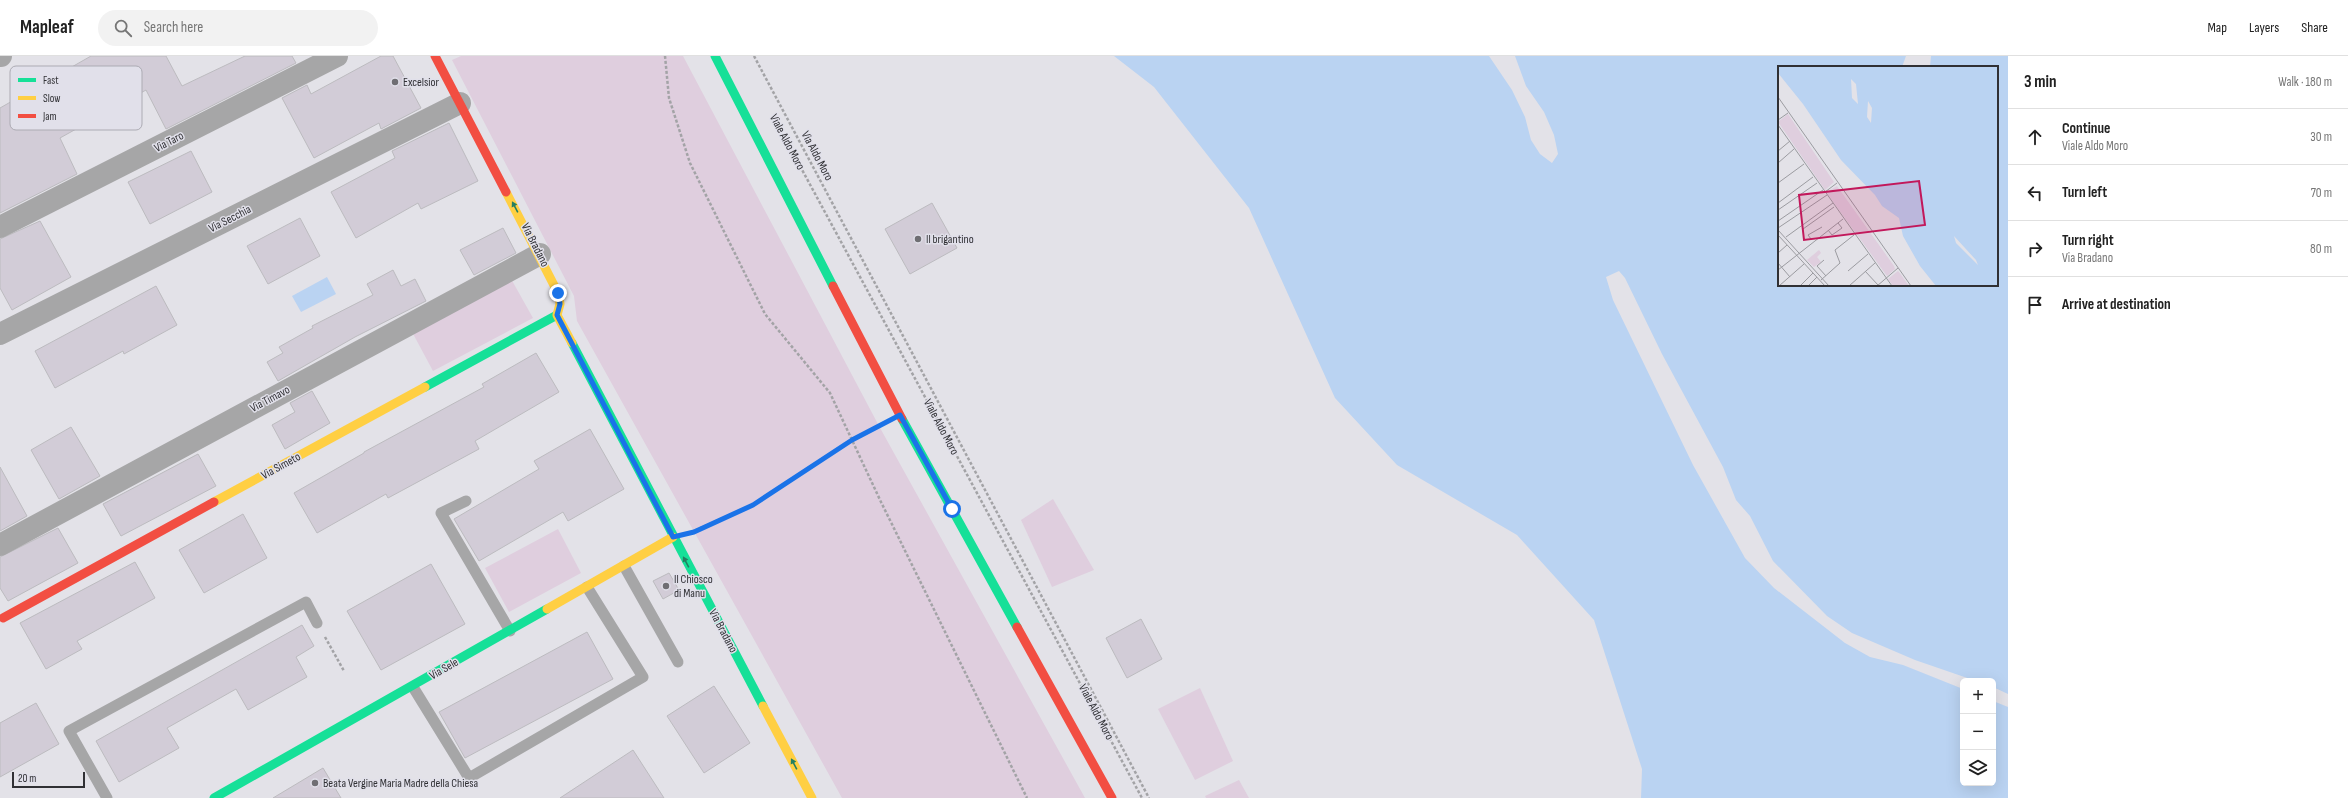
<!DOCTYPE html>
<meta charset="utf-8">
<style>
:root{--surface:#fff;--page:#f2f2f2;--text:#222;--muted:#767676;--line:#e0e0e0}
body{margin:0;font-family:"Sofia Sans Condensed",sans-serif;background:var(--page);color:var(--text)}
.controls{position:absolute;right:12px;bottom:12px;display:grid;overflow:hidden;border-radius:6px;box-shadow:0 4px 16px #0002}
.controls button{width:36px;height:36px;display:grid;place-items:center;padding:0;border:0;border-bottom:1px solid var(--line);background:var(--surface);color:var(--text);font:20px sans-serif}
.scale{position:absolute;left:12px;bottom:10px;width:73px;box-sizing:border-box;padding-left:4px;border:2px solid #303034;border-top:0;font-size:11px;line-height:14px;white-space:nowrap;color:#303034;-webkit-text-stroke:3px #e1e0ea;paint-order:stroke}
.stop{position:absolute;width:12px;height:12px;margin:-9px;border:3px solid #1a73e8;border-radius:50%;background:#fff}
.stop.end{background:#1a73e8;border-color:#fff;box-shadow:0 1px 4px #0008}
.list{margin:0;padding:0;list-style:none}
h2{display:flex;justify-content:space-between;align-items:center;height:52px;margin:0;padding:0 16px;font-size:17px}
h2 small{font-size:13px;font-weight:400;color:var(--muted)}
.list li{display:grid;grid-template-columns:26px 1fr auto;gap:12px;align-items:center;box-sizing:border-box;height:56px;padding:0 16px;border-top:1px solid var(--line)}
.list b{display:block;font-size:15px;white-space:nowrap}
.list p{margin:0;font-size:13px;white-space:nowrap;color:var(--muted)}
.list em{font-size:13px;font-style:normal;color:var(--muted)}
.icon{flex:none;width:22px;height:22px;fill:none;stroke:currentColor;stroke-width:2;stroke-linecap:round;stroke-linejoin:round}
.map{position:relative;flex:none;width:2008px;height:742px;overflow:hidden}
header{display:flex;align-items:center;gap:24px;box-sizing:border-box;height:56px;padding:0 20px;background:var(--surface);border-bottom:1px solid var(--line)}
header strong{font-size:19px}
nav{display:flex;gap:22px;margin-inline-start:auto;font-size:14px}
.search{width:280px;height:36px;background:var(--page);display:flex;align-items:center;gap:10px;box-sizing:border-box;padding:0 14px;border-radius:22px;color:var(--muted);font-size:15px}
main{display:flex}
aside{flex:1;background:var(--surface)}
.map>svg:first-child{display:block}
.green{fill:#dfcede}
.water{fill:#bad3f2;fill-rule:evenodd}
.pier{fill:#e3e2e8}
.building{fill:#d2ccd7;stroke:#bcbbbf}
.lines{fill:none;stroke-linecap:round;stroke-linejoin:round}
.path{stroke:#a3a3a6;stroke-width:2.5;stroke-dasharray:3 2;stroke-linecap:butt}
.lane{stroke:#a6a6a7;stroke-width:11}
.street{stroke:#a6a6a7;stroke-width:22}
.fast{stroke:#16e098;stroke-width:9}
.slow{stroke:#ffcf43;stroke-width:9}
.jam{stroke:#f24e42;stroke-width:9}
.oneway{fill:#247f61}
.route{stroke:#1a73e8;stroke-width:5}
.poi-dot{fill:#6f6e73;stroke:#e1e0ea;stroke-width:1.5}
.labels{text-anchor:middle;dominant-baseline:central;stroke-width:3;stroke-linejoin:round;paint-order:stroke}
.poi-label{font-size:12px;fill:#303034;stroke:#e1e0ea;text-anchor:start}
.street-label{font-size:12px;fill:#303034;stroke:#e1e0ea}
.inset-road{fill:none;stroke:#9b9ba0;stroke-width:1}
.view{fill:#c2185b;fill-opacity:0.15;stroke:#c2185b;stroke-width:2}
.inset-edge{fill:none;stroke:#303034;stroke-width:2}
.key{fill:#e1e0ea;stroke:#acabb3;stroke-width:1}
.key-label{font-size:11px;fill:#303034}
</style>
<header>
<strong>Mapleaf</strong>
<div class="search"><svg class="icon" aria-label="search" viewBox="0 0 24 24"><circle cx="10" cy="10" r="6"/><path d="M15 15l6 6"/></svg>Search here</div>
<nav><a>Map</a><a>Layers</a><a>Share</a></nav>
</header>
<main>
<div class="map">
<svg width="2008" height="742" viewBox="0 0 2008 742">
<rect width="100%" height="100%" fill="#e3e2e8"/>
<!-- green -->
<g class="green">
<path d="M461,0H683L879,370L1085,742H842L577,265L574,240L452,4Z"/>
<path d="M510,221L533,262L433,315L411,274Z"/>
<path d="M1053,443L1094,514L1052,531L1021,464Z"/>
<path d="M558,473L581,517L509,556L485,512Z"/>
<path d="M1200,632L1233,705L1195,724L1158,653Z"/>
<path d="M1239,724L1249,742H1206L1205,740Z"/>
</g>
<!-- water -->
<g class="water">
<path d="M1114,0H2008V742H1641L1642,713L1594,564L1517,479L1397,409L1335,342L1249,152L1154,31ZM1779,11H1997V229H1779ZM1963,625H1993V727H1963Z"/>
<path d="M327,221L336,238L301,256L292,240Z"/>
</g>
<!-- pier -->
<g class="pier">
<path d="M1489,0H1515L1526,30L1544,56L1554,79L1558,98L1552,107L1540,98L1531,84L1525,61L1512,34Z"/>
<path d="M1906,0H1931L1930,11H1902Z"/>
<path d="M1619,215L1625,222L1662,298L1723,411L1736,444L1750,460L1773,505L1827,560L1852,577L1915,604L1976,625H1963V633L1903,609L1870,601L1845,587L1774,532L1745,502L1693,409L1613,244L1606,221Z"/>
<path d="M1993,631L2008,638V651L1993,645Z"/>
</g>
<!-- building -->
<g class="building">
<path d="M91,0H166L182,30L245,0H292L296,7L166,73L146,34L60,82L77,118L0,157V52Z"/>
<path d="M381,0H393L421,52L381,73L379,67L314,102L282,42L307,29L311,38Z"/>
<path d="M449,67L478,125L421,153L418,147L356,182L331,136L395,102L392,95Z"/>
<path d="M191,95L212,136L150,168L128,126Z"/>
<path d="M932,147L957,192L910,218L885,173Z"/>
<path d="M300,162L320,200L268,228L247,190Z"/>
<path d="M40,165L71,221L12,254L0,232V183Z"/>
<path d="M503,172L516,197L474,219L460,194Z"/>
<path d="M393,214L401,230L415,223L426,245L355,281L278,325L267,306L283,297L279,291L313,272L312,270L373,239L367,228Z"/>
<path d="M156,230L177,269L124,298L123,295L55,332L35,295Z"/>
<path d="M536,297L559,336L475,385L479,393L388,442L386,438L317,477L294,437L364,397V396L484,331L482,328Z"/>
<path d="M312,335L330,367L285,393L272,369L295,356L290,347Z"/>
<path d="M71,371L100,420L59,443L31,394Z"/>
<path d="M590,373L624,433L568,465L563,456L479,505L454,463L539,413L534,405Z"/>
<path d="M198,398L216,430L121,480L103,448Z"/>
<path d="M0,411L27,460L0,475Z"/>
<path d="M243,458L267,502L204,537L179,494Z"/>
<path d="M58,472L78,507L8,545L0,532V501Z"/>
<path d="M135,506L155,542L77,585L82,593L46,613L20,567Z"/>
<path d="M431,508L465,568L381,614L347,555Z"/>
<path d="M669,517L679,534L663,543L653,525Z"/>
<path d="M1141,563L1162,603L1127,622L1106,582Z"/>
<path d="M302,569L314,590L296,601L307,621L248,654L236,633L167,672L179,692L119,726L96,685Z"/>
<path d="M587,576L613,623L465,702L439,656Z"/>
<path d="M714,630L750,687L704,717L667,660Z"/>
<path d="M36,647L59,688L0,721V667Z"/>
<path d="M633,694L664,742H560Z"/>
<path d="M323,712L341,742H273Z"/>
</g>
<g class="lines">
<!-- path -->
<g class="path">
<path d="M665,0L669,42L690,107L765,258L830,337L881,446L1027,742"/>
<path d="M754,0L1149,742"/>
<path d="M800,110L1142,742"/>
<path d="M696,474L753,449L852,384L879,370"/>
<path d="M325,581L344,615"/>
</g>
<!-- lane -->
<g class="lane">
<path d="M466,445L441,457L510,575"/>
<path d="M624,510L678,606"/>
<path d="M413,631L469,722L643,621L587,531"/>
<path d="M107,742L69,675L306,546L317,567"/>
</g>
<!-- street -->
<g class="street">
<path d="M0,0H1"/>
<path d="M0,171L337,0"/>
<path d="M0,278L460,47"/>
<path d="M0,489L540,198"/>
</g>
<!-- fast -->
<g class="fast">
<path d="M715,0L833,230"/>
<path d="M572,287L763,650"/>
<path d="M425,331L557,259"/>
<path d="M902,363L1017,571"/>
<path d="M214,742L547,553"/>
</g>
<!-- slow -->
<g class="slow">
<path d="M506,136L558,237L560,248L557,259L572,287"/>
<path d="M214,446L425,331"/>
<path d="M547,553L673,481"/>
<path d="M763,650L812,742"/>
</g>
<!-- jam -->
<g class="jam">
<path d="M435,0L506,136"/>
<path d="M833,230L902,363"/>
<path d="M3,562L214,446"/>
<path d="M1017,571L1112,742"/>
</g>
</g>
<!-- one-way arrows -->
<defs><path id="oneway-solid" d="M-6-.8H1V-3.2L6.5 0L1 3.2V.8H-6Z"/></defs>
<g class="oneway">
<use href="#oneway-solid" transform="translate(515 151) rotate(-118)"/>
<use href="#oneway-solid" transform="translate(686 506) rotate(-118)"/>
<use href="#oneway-solid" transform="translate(794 708) rotate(-118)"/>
</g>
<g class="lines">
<!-- route -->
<path class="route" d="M558,237L560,248L557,259L673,481L694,476L753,449L852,384L900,359L952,453"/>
</g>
<!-- markers -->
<g class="poi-dot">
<circle cx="395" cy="26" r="4"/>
<circle cx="918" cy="183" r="4"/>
<circle cx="666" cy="530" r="4"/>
<circle cx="315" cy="727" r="4"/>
</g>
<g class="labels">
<!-- poi labels -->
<g class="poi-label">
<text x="403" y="26">Excelsior</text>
<text x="926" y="183">Il brigantino</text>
<text x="674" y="523">Il Chiosco<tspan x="674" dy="14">di Manu</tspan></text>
<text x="323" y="727">Beata Vergine Maria Madre della Chiesa</text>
</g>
<!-- street labels -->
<g class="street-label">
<text transform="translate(169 86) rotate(-27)">Via Taro</text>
<text transform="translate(787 86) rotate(62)">Viale Aldo Moro</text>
<text transform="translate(817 100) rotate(62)">Via Aldo Moro</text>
<text transform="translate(230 163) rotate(-27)">Via Secchia</text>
<text transform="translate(535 189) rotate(63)">Via Bradano</text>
<text transform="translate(270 343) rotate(-28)">Via Timavo</text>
<text transform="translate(941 371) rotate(62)">Viale Aldo Moro</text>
<text transform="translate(281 410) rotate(-29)">Via Simeto</text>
<text transform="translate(723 575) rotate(62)">Via Bradano</text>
<text transform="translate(444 613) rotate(-30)">Via Sele</text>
<text transform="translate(1096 656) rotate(62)">Viale Aldo Moro</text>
</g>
</g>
<!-- overview -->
<g transform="translate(1778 10)">
<rect width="220" height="220" fill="#e3e2e8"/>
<path d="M10,48L56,116L47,124L0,56ZM59,120L116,200L117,203L109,210L48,126ZM41,184L43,187L39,191L43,196L36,201L29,194ZM120,205L121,206L131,220H115L110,213Z" fill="#dfcede"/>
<path d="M0,0H220V220H158L142,200L125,170L121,152L104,140L97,129L63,94L25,38L0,7Z" fill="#bad3f2"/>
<path d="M73,13L78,18L80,38L74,32ZM90,35L94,42L93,57L89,51ZM176,170L198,194L200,199L178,177Z" fill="#e3e2e8"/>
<path class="inset-road" d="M0,31L133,220M0,54L10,47M0,59L114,220M0,85L12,75M0,97L16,83M0,117L26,98M47,126L59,117M0,137L35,111M0,144L39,117M0,155L45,124M0,162L49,129M25,163L56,141M0,164L51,220M50,164L54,169L64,162L60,157M0,169L47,220M8,171L55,137M33,173L30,169L44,161M0,187L9,179M46,194L39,200L48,210M0,197L12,211M0,204L65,153M70,205L90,188M87,205L100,219M43,214L62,197L57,184L76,169M1,220L26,198M22,220L35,207M30,220L39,211M71,220L97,197M99,220L120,202"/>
<path class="view" d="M141,115L147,159L26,174L21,129Z"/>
<rect width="220" height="220" class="inset-edge"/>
</g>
<!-- legend -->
<rect x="10" y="10" width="132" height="64" rx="6" class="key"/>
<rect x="18" y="22" width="18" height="4" fill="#16e098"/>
<rect x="18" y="40" width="18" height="4" fill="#ffcf43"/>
<rect x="18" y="58" width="18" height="4" fill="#f24e42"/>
<g class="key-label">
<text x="43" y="28">Fast</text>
<text x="43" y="46">Slow</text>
<text x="43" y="64">Jam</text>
</g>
</svg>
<div class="controls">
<button>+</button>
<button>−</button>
<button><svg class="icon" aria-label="layers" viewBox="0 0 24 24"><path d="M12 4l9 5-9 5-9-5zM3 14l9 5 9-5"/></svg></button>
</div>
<div class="scale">20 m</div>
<div class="stop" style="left:952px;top:453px"></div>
<div class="stop end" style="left:558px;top:237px"></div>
</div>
<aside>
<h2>3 min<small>Walk · 180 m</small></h2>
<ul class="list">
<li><svg class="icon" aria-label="ahead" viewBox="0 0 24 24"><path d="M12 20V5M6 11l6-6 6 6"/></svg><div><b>Continue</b><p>Viale Aldo Moro</p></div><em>30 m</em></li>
<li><svg class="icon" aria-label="left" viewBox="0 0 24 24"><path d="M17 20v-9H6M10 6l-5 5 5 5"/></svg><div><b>Turn left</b></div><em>70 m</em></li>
<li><svg class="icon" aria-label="right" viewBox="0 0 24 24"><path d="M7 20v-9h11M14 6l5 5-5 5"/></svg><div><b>Turn right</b><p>Via Bradano</p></div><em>80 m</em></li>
<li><svg class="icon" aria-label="arrive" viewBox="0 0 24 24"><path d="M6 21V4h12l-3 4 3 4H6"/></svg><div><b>Arrive at destination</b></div></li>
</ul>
</aside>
</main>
